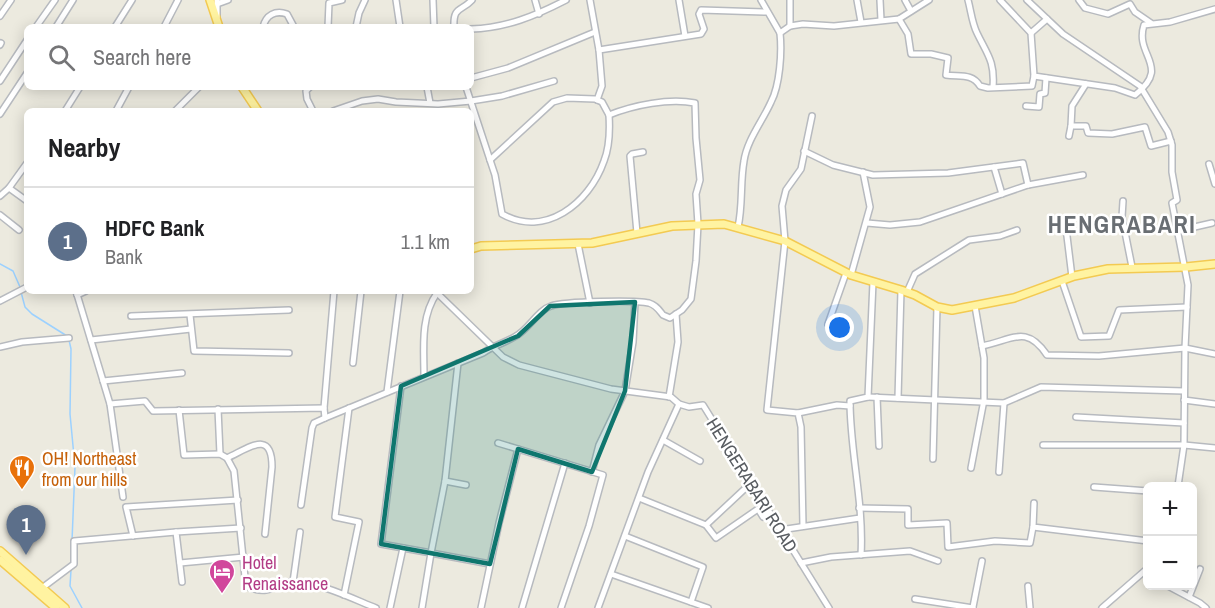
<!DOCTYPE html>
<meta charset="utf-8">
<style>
:root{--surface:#fff;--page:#f2f2f2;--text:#202124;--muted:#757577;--line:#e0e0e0;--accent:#eb3b26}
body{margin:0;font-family:"Archivo Narrow",sans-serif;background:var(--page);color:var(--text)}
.controls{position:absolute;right:18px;bottom:18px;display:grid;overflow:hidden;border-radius:9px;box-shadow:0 3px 15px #0003}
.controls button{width:54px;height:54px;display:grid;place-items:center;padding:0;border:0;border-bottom:2px solid var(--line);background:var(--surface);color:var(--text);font:30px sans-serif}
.you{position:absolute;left:840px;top:328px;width:21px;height:21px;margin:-15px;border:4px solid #fff;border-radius:50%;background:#1a73e8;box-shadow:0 0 0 9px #1a73e833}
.badge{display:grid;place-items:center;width:39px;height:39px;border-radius:50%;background:var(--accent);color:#fff;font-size:20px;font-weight:700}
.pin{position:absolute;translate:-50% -50px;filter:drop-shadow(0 2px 3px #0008)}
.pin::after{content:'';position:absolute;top:32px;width:21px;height:18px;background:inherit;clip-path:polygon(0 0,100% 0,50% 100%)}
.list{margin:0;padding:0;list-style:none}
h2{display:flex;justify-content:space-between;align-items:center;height:78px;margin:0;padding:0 24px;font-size:26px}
h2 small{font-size:20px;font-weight:400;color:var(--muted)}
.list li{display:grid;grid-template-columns:39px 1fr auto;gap:18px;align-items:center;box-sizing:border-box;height:108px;padding:0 24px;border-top:2px solid var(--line)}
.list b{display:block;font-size:22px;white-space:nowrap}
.list p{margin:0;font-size:20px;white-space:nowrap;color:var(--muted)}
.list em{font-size:20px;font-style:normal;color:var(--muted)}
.icon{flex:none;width:33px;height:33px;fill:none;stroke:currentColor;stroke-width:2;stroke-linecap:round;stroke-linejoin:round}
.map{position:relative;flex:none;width:1215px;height:608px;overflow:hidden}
.search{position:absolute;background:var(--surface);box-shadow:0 3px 15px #0003;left:24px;top:24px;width:450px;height:66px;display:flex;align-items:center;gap:15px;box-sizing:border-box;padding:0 21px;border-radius:9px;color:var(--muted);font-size:22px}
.panel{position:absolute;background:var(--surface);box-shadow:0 3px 15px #0003;left:24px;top:108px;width:450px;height:186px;border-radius:9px}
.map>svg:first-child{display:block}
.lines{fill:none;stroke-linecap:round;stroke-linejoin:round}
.stream{stroke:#9cd1ff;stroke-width:1.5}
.minor-casing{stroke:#b7babf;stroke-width:8}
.major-casing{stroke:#f3ca52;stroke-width:10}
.minor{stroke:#fff;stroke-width:5}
.major{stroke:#fff3a1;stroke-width:7}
.marked{fill:#0f766e;fill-opacity:0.2;stroke:#0f766e;stroke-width:4.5;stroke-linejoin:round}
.labels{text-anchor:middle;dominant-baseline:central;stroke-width:5;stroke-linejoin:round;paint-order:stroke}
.food-label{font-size:18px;fill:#c56008;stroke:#fff;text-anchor:start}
.street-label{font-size:18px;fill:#585c61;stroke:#fff}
.hotel-label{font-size:18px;fill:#b23c85;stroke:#fff;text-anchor:start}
.district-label{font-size:24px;font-weight:bold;letter-spacing:1.5px;fill:#696e73;stroke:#fff}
</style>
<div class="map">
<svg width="1215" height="608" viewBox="0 0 1215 608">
<rect width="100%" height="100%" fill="#eceadf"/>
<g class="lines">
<!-- stream -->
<g class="stream">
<path d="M0,264L13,271L20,287"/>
<path d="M21,292L25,307L32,314L67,336"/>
<path d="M69,340L71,349L70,414L75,467L72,541"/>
<path d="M71,570L70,586L82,608"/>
</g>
<defs>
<g id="minor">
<path d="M396,0L400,27"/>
<path d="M433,0L434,27"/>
<path d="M535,0L539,14"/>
<path d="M590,0L599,50L602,86L597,100"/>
<path d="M679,0L685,36"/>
<path d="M761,0L780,33"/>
<path d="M790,0V26"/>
<path d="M857,0L861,22"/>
<path d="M880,0L881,20"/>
<path d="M905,0L911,11"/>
<path d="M968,0C971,11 972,23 977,33C987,54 995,61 993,87"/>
<path d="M1000,0L1031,33L1034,76L1115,88L1135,95C1172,66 1134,56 1144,25L1170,22L1215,9"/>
<path d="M1027,0L1063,34L1140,86L1168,132L1172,145V172L1177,200L1172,203L1188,285L1185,348L1184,445L1178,486"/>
<path d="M1079,0L1085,8L1108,14L1130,4L1135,12L1151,23"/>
<path d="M217,4L228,0"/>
<path d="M0,16L11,0"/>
<path d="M217,17V0"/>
<path d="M899,19L908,34L911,54H931L948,58L946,75C960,77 972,73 980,86L988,88L1032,86L1034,76"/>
<path d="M36,27L55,0"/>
<path d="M56,27L73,0"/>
<path d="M115,27L132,0"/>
<path d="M164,27L178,0"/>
<path d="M263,27C266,15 275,10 287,14L294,27"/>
<path d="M328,27L329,3L342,0"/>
<path d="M356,27L359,13L365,0"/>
<path d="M454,27C453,6 461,12 472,0"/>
<path d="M471,29C506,28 535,16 566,0"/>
<path d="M1031,33L1047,19"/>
<path d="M0,45L1,43"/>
<path d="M599,50L701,34L704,29L699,14L701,10L766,12"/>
<path d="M471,78L508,68L595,32"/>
<path d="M0,81L27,40"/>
<path d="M310,87L306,91L307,99L313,111"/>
<path d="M427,87L430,103"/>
<path d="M1026,106L1039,107L1040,94L1045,93L1046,78"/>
<path d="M65,111L80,87"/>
<path d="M116,111L129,87"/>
<path d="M175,111L199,87"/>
<path d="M333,111L362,101L378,99L396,102L438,104L471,101L502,96L554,81"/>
<path d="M0,114L27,73"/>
<path d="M1071,126L1072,106L1086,84"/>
<path d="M1069,136L1071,126H1086L1088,133L1112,134L1145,127L1151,146L1171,141"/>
<path d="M804,151L833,165L873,175L948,173L1023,163L1028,185"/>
<path d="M490,160L495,175L502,214C545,238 589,204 604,161C610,146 610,131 609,115"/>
<path d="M27,163L9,188L27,201"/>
<path d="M1209,164L1215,184"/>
<path d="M994,167L1002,194"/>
<path d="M0,196L9,188"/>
<path d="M1123,201L1122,217L1132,267"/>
<path d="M0,215L19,230"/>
<path d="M867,223L890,225L920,222L1028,185L1083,175"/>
<path d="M738,227C743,205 740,183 744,161C747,140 762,122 771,102C780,85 782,52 780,33L790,26L803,24L834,26L899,19L929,0"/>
<path d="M1066,228L1072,277"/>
<path d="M1177,231L1212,223"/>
<path d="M637,233L630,156L632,154L643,152"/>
<path d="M578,244L590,303"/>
<path d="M851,275L870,207L863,172"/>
<path d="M1062,281L1081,337L1109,336L1119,310L1187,307"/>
<path d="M76,291L110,404L123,497"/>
<path d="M435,291L503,357L519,365L611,389L671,397L679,404L689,407L703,405L829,608"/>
<path d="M907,292L915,274L969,240L1000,236L1017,230"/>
<path d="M77,295L86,291"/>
<path d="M0,301L27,287"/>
<path d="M190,315L194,351L289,353"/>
<path d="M131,316L289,310"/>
<path d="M828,324L846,273"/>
<path d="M91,340L191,329"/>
<path d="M982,346C1013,340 1026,324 1047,355L1099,356L1185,348L1215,354"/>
<path d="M0,347L22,342L69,338"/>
<path d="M353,363L361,291"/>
<path d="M458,363L445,481L431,553L490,564"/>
<path d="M424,376C424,349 420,317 437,293"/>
<path d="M103,381L182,373"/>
<path d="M401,386L381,544L431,553L422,608"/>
<path d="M387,392L400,291"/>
<path d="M669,397L678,342L676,314"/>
<path d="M868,397L1004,403L1041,387L1184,391"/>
<path d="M877,397L879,446"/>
<path d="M898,398L901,290"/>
<path d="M1184,400L1215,404"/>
<path d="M110,404L145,401L153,411L324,408L325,418L483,353C494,345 505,343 516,336C529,329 538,310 551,306C565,301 636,300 649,303C656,305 659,310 663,315L670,318L682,310L691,299L696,261L698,224L696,194L700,180L696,138L695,103C669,98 634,105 609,115L602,102L595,99L567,98L553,102L490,160L466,87"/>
<path d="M324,408L334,291"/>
<path d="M218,409L220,454"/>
<path d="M179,410L184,455L220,454L227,458L234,471L245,577L250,588C273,595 274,583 291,582C317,581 351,598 376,608"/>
<path d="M798,413L837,405L850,406"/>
<path d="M1076,417L1184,423"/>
<path d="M663,440L700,461"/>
<path d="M498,443L518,449"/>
<path d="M1043,445H1184L1215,448"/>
<path d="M227,458C249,448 272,429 272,467L265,534"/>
<path d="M933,459L937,307"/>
<path d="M971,468L984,400V358L975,306"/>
<path d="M592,472L599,445L625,391L633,342L635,302"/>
<path d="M999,472L1004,403"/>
<path d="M445,481L466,485"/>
<path d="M1094,487L1148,491"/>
<path d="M639,498L706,525L751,483"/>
<path d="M1034,503L1033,527L1148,541"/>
<path d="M301,505L312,428L314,423L325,418"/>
<path d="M859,508L908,509V525L947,523L948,547L995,541L1030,543L1033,527"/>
<path d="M706,525L716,538L758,509L763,517L769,514"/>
<path d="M803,526L801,427L798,413L767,410L785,241L782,206L786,190L801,169L812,116"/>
<path d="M780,530L860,518"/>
<path d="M133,536L126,507L238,500"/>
<path d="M625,536L703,567L691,602"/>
<path d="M861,555C864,503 850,452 850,401L868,397L873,282"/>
<path d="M180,563L244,557"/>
<path d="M801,563L831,557L910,551L938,561"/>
<path d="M611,574L708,608"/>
<path d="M182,582L176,532L241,528"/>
<path d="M293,582L300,532"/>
<path d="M1028,586L1030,608"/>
<path d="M1168,586L1200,603L1206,608"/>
<path d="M42,588L74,564V541L176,532"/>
<path d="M344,595L359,522L335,517L349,408"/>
<path d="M1189,597L1200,569"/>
<path d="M915,599L973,608"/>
<path d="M973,607L982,561"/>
<path d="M390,608L403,548"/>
<path d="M481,608L499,523L518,449L603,475L589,526L561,608"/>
<path d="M522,608L565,463"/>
<path d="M598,608L648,472L679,404"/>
<path d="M1102,608L1148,568"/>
</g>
<g id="major">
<path d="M210,0L219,27"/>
<path d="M242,87L258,111"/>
<path d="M471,249L481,246L592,243L672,226L724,224L785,241L851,275L901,290L915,295L937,307L952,310L1014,298L1074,276L1108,269L1186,267L1215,264"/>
<path d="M0,551L65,608"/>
<path d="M0,560L56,608"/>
</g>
</defs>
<!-- minor casing -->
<use href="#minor" class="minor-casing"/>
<!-- major casing -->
<use href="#major" class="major-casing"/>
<!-- minor -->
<use href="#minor" class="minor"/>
<!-- major -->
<use href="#major" class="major"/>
</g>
<!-- marked area -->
<path class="marked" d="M635,302L625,391L592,472L518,449L490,564L381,544L401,386L518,336L550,306Z"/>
<!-- icons -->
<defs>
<symbol id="restaurant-pin" viewBox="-11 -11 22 30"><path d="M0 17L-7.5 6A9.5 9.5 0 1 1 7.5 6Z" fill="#e8710a" stroke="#fff"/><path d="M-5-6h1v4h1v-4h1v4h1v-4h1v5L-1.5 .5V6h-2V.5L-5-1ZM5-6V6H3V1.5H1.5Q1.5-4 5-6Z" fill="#fff"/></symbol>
<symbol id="hotel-pin" viewBox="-11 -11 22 30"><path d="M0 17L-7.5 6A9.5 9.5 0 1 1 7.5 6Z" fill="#d1479c" stroke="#fff"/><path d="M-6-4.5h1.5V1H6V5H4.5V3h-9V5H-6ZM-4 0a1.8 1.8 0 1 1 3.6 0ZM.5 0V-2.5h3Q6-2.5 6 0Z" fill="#fff"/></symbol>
</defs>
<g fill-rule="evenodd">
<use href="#restaurant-pin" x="7" y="453" width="30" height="40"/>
<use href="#hotel-pin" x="207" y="557" width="30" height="40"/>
</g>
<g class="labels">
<!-- food labels -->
<g class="food-label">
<text x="42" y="458">OH! Northeast<tspan x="42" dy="21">from our hills</tspan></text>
</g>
<!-- street labels -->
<g class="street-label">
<text transform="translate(752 485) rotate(58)">HENGERABARI ROAD</text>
</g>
<!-- hotel labels -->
<g class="hotel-label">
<text x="242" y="562">Hotel<tspan x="242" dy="21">Renaissance</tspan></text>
</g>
<!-- district labels -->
<g class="district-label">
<text x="1122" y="224">HENGRABARI</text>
</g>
</g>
</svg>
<div class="controls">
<button>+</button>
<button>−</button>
</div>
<div class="you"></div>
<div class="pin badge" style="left:26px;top:555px;background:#5c6f8a">1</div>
<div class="search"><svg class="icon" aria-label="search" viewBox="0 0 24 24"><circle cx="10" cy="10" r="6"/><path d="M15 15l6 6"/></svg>Search here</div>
<section class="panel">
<h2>Nearby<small></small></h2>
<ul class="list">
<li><span class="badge" style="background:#5c6f8a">1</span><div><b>HDFC Bank</b><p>Bank</p></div><em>1.1 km</em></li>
</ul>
</section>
</div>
